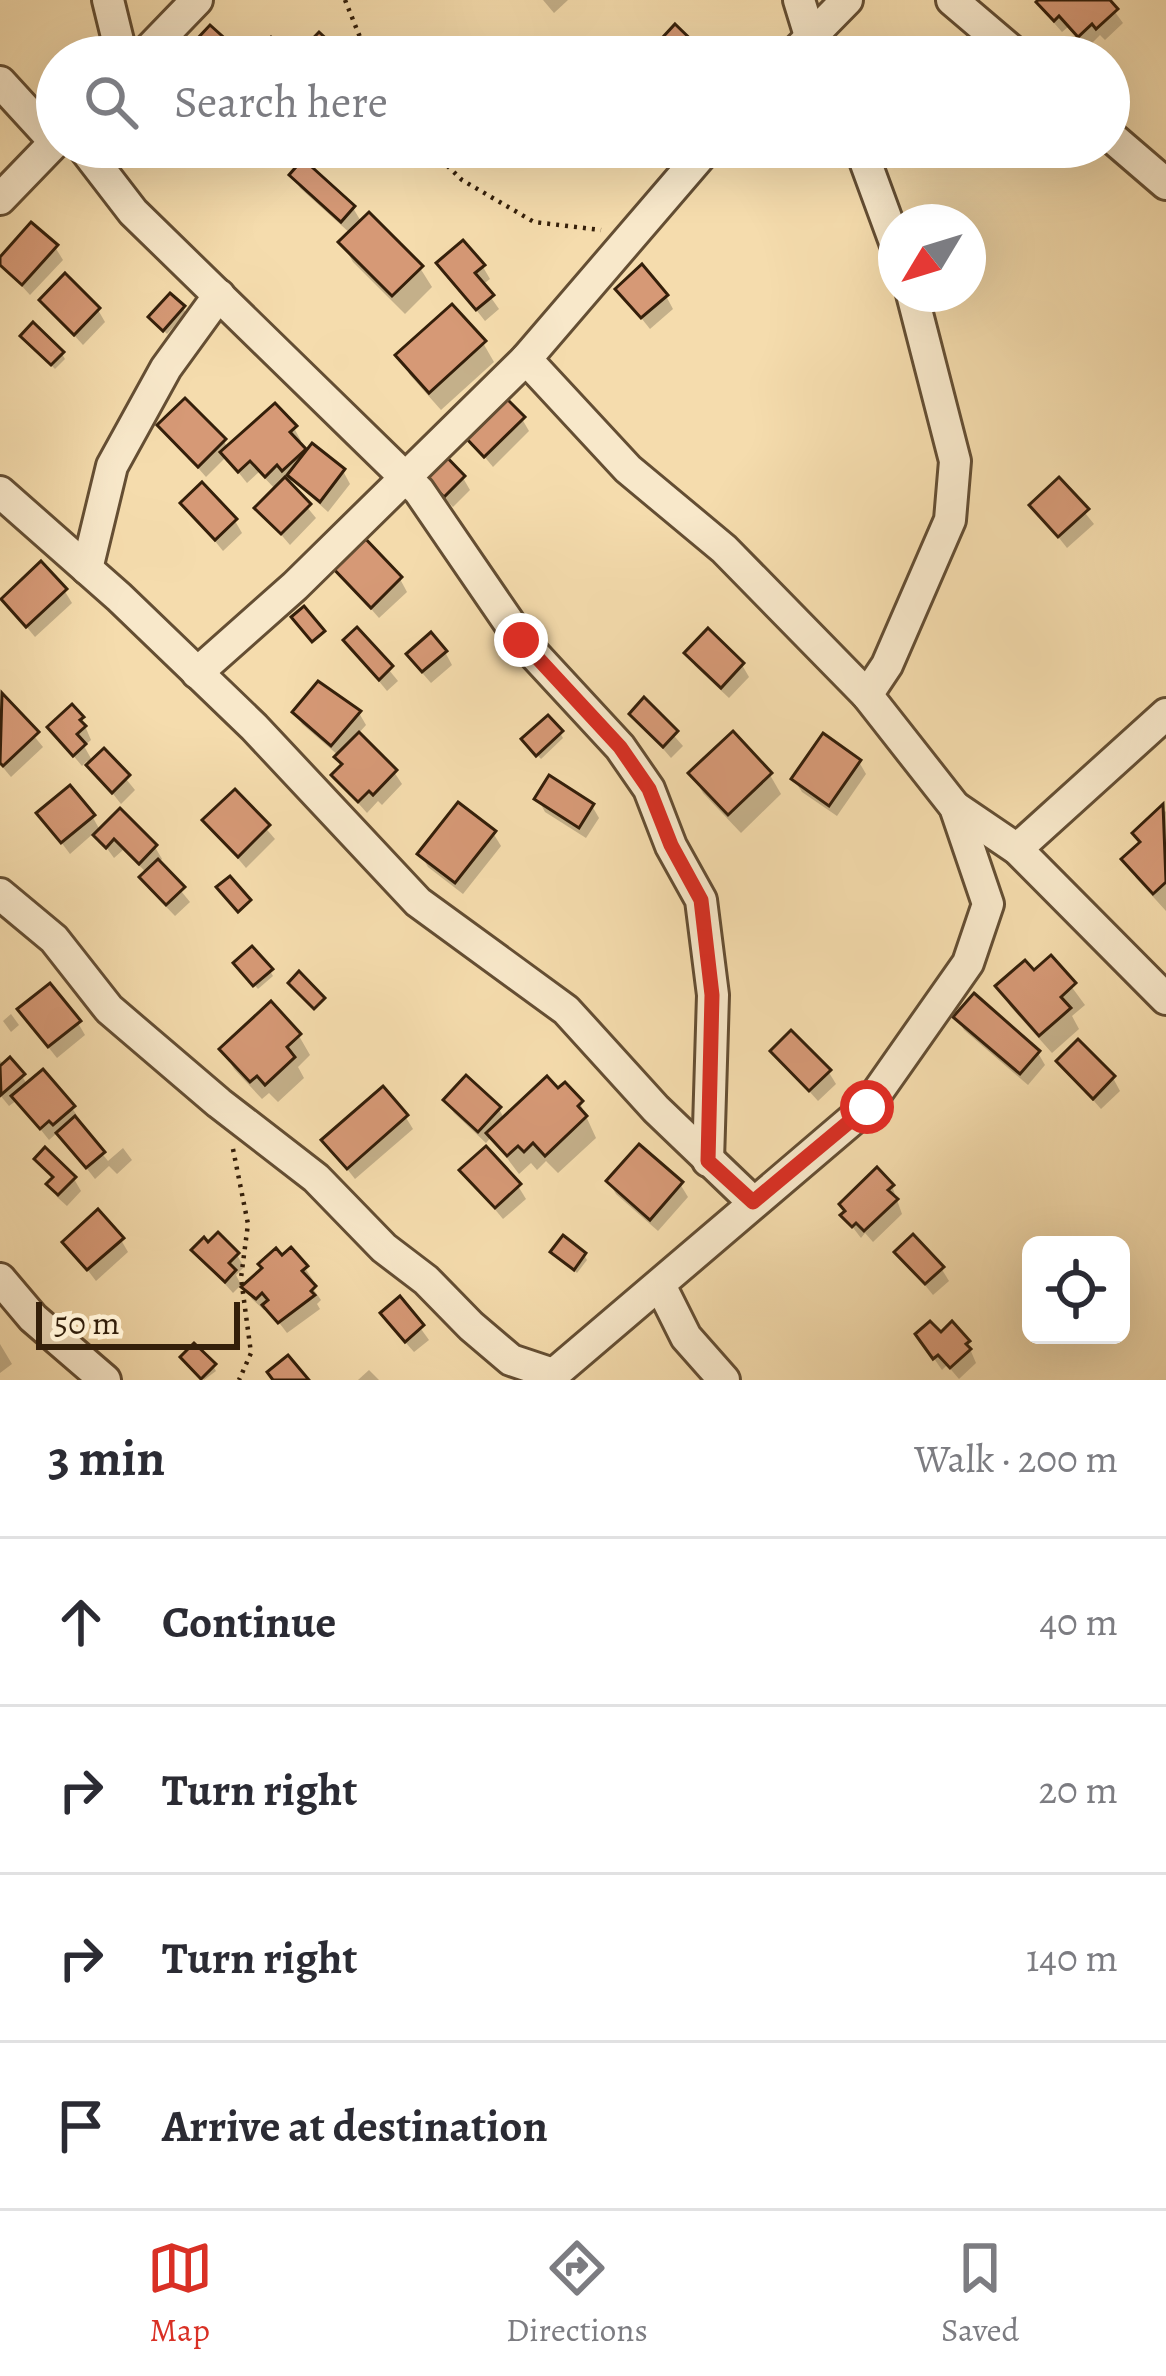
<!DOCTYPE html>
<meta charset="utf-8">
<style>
:root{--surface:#fff;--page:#f2f2f3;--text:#2b2b33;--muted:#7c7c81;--line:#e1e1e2;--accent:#d93025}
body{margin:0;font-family:Alegreya,serif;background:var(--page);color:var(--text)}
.controls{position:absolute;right:36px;bottom:36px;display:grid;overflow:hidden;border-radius:18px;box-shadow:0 12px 48px #0002}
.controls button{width:108px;height:108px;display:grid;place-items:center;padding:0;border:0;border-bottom:3px solid var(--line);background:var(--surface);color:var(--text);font:60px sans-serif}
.compass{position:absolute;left:878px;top:204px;width:108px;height:108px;border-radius:50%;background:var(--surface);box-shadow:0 12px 48px #0002;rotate:232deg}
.scale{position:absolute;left:36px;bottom:30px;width:204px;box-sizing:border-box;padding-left:12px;border:6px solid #341f0a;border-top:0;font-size:33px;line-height:42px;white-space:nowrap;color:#341f0a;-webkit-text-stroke:9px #f8e8ca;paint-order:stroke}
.stop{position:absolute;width:36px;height:36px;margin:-27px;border:9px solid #d93025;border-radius:50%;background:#fff}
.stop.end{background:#d93025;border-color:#fff;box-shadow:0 3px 12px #0008}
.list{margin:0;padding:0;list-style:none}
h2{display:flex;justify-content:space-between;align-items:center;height:156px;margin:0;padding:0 48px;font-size:51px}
h2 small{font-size:39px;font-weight:400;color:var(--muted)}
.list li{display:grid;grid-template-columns:78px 1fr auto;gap:36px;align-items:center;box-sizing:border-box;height:168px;padding:0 48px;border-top:3px solid var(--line)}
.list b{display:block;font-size:45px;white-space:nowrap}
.list em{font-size:39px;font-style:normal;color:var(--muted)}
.icon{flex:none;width:66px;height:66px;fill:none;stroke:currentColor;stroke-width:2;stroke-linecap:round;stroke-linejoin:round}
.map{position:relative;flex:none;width:1166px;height:1380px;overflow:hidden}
.search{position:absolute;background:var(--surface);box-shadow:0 12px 48px #0002;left:36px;right:36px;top:36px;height:132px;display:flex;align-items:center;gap:30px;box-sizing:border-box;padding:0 42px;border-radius:66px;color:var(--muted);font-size:45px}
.sheet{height:828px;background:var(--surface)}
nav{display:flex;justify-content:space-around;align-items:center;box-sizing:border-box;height:168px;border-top:3px solid var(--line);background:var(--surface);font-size:33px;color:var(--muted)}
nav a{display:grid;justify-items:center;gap:6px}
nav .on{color:var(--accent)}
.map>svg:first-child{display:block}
.shadow{fill:#0003}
.building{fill:#d69976;stroke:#341f0a;stroke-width:3}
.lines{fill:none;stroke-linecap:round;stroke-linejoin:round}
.minor-casing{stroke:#644e33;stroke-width:36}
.path{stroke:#341f0a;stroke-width:4.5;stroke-dasharray:3 6;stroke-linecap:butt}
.minor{stroke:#f8e8ca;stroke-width:30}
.route{stroke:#d93025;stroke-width:15}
</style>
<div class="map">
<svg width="1166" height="1380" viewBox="0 0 1166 1380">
<rect width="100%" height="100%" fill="#f5dcad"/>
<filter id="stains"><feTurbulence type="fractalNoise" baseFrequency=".00167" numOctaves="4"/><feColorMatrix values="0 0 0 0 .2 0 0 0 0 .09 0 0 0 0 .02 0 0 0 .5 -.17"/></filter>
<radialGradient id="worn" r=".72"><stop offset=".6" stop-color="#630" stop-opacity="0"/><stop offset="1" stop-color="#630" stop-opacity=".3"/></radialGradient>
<!-- shadow -->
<g class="shadow">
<path d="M543,0H568L554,13Z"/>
<path d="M1043,0H1106L1123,23L1105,40L1100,35L1087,48L1068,27L1062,32L1047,15L1040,3Z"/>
<path d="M658,46L668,57H646Z"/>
<path d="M293,175L353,208L362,223L420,268L432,287L405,314L353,262L342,243L351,234L300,188Z"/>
<path d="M55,247L63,260L30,295L0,262Z"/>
<path d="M440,264L483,267L490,279L482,285L499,309L485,321Z"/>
<path d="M618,289L666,296L673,309L650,329Z"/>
<path d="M42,300L98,310L105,322L83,345Z"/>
<path d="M183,308L186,313L167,334L151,318Z"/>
<path d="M27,341L62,354L65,359L55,369Z"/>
<path d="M483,343L494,362L441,410L410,375L399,355Z"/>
<path d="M522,419L529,431L493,467L469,438Z"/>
<path d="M161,426L224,441L228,449L294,428L301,441L297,444L306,456L343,471L350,484L328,512L293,480L287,483L316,518L290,545L258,508L276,490L259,472L247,483L226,457L206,477Z"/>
<path d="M463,478L470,490L453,507L426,480Z"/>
<path d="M1059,481L1094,524L1067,548L1033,505Z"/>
<path d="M184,503L235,521L242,533L223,551Z"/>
<path d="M332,564L400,579L407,592L379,618Z"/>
<path d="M64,590L72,603L35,637L4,600Z"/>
<path d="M357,631L398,681L387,691L346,641Z"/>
<path d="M445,652L452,665L431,683L417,667Z"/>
<path d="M687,654L742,665L749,677L729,698L695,666Z"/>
<path d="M2,697L43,747L11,777L0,764Z"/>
<path d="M644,702L683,746L671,758L633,714Z"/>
<path d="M295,712L359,713L366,725L357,735L394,772L402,784L382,805L378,801L367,813L334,776L343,766L339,756L302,724Z"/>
<path d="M82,719L91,740L84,746L93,762L104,752L135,790L121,804L87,761L82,766L50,728Z"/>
<path d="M560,733L563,738L541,759L528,745Z"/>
<path d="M733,735L770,775L781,794L741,833L703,793L692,774Z"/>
<path d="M859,762L866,774L837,816L802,792L794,780Z"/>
<path d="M235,793L275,839L246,868L206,821Z"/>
<path d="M538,799L592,806L599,818L586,838L545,812Z"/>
<path d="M1163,809L1166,812V911L1136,878L1125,859L1142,844Z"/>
<path d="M40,814L92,816L101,832L155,847L162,859L158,863L190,902L175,916L150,890L143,877L147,873L123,850L114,858L95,832L70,854Z"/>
<path d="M493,833L501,846L463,894L428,867L421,855Z"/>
<path d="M1051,959L1085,1005L1072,1016L1079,1029L1052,1053L1010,1006L999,986L1034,975Z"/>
<path d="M239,968L270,971L273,976L258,989Z"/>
<path d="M11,1014L19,1025L11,1032L3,1021Z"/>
<path d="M957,1018L1038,1053L1045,1065L1028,1085L964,1030Z"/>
<path d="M28,1022L78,1023L85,1035L57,1058Z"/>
<path d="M299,1036L310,1055L298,1067L304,1078L278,1102L269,1093L262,1099L234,1069L223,1049Z"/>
<path d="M774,1052L828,1071L836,1084L818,1101Z"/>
<path d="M0,1061L22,1076L28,1086L72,1108L80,1120L77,1123L108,1161L123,1148L132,1160L117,1174L109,1166L95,1179L58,1132L49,1140L17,1100L9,1106L0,1095Z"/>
<path d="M1060,1062L1113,1078L1120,1091L1101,1109Z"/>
<path d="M558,1092L580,1103L596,1138L558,1173L546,1161L537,1170L531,1163L519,1174L491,1137L486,1143L454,1113L447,1101L499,1109L505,1120Z"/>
<path d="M405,1116L413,1129L355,1179L325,1141Z"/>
<path d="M38,1159L74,1179L81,1191L67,1206L57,1197L50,1184L54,1180Z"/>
<path d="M463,1171L518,1186L526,1199L503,1219Z"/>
<path d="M609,1182L680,1184L688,1197L658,1231L616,1194Z"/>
<path d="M892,1186L902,1214L873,1242L865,1233L861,1238L844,1216Z"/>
<path d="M121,1240L128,1252L96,1281L66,1242Z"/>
<path d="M195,1250L237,1255L244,1267L236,1275L241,1285L233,1293Z"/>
<path d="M898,1252L941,1268L949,1281L933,1295Z"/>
<path d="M554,1253L584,1255L587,1260L577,1273Z"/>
<path d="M305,1268L313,1280L309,1283L321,1300L317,1304L320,1309L287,1333L267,1307L264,1310L252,1299L245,1287Z"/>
<path d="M400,1300L429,1340L414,1352L391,1326Z"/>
<path d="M967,1342L976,1363L959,1379L947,1365L942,1370L926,1347Z"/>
<path d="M0,1344L12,1364L0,1373Z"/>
<path d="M187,1363L213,1366L216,1371L204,1380Z"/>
<path d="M369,1370L379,1380H358Z"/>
</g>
<!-- building -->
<g class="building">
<path d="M1038,0H1110L1118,9L1096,29L1092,24L1078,37L1059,16L1054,21L1036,2Z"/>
<path d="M675,24L707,55L705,57H684L663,37Z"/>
<path d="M210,25L241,53L238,57H218L197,39Z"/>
<path d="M175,32L202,57H151Z"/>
<path d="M319,32L346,57H295Z"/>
<path d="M271,37L292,57H251Z"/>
<path d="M303,159L355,206L341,222L289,175Z"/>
<path d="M369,212L423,266L392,296L338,242Z"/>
<path d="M31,222L58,245L22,285L0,265V257Z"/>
<path d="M463,240L485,265L475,273L494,295L476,310L436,263Z"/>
<path d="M642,264L668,295L641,318L615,289Z"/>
<path d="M65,273L100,308L74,335L39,300Z"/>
<path d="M170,293L185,306L163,331L148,317Z"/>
<path d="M452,304L486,341L429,393L395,355Z"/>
<path d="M33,322L64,352L51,365L20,336Z"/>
<path d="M185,398L226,439L198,467L157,425Z"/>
<path d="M506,398L525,417L484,457L465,437Z"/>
<path d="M275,403L297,426L290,432L306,449L282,471L277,465L265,477L250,461L238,472L220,452Z"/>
<path d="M312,443L345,469L320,502L287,475Z"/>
<path d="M436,446L465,476L444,497L415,467Z"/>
<path d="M285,477L311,504L281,534L254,508Z"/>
<path d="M1059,477L1089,509L1058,537L1029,505Z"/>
<path d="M202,482L237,519L215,540L180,503Z"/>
<path d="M360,533L402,577L371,608L328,563Z"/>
<path d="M41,561L67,589L26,627L1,599Z"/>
<path d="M304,606L325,631L312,642L291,617Z"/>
<path d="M357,627L393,666L379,680L343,640Z"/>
<path d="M708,628L744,663L721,688L684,653Z"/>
<path d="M431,632L447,651L422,672L406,654Z"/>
<path d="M318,681L361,711L331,746L292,712Z"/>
<path d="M2,693L39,732L3,766L0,763Z"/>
<path d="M644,697L678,731L663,747L629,714Z"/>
<path d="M72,704L84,717L80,720L86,726L77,734L86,744L73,756L47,727Z"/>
<path d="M548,715L563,731L536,756L521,739Z"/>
<path d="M733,731L772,773L728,815L688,773Z"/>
<path d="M359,732L397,770L373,795L369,791L358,802L331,775L342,764L334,757Z"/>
<path d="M823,733L861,760L829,806L791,779Z"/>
<path d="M104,748L130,775L112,793L86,765Z"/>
<path d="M549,775L594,804L579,828L534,799Z"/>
<path d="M70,785L95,815L61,843L36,813Z"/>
<path d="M235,789L270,825L238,857L202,820Z"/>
<path d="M458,802L496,831L455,883L417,854Z"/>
<path d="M1163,804L1166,882L1153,894L1121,859L1140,842L1132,833Z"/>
<path d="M120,808L157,845L139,864L114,839L106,848L93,835Z"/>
<path d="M158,859L185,887L166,905L139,877Z"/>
<path d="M230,876L251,900L238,912L216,887Z"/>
<path d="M252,946L273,969L253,986L233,963Z"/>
<path d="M1051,955L1076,983L1061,997L1071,1008L1039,1036L995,986L1025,960L1034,970Z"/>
<path d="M299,971L325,998L314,1009L288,983Z"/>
<path d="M50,983L81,1021L48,1047L17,1009Z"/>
<path d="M974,993L1040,1051L1020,1074L953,1017Z"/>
<path d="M271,1001L301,1034L287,1047L295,1057L265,1085L257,1076L250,1082L219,1049Z"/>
<path d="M791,1030L831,1070L809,1091L770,1051Z"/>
<path d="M1078,1039L1115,1076L1093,1099L1056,1061Z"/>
<path d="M10,1057L25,1074L1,1095L0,1066Z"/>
<path d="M43,1069L75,1106L53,1125L49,1121L40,1129L11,1096Z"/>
<path d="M466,1075L501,1107L478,1132L443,1100Z"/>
<path d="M547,1076L558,1088L565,1082L583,1101L578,1106L587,1116L545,1156L533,1143L524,1152L518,1146L507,1156L486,1133Z"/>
<path d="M383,1086L408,1115L347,1169L321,1140Z"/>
<path d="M75,1116L105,1152L86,1168L56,1133Z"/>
<path d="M639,1144L683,1182L650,1220L606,1181Z"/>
<path d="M486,1146L521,1184L495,1208L459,1170Z"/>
<path d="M45,1147L76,1177L58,1195L46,1184L53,1177L34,1159Z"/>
<path d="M877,1167L894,1185L888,1190L898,1199L864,1231L856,1223L852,1227L840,1215L845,1211L839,1204Z"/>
<path d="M98,1209L124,1238L87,1270L62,1242Z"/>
<path d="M218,1232L239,1253L229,1263L236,1270L225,1282L191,1250L204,1237L208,1242Z"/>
<path d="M913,1234L944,1267L925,1284L894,1252Z"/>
<path d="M563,1235L586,1253L574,1270L550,1252Z"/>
<path d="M291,1247L308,1266L302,1271L316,1286L311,1291L315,1295L278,1323L262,1305L268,1300L262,1293L256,1299L241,1287L262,1268L258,1264L276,1248L282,1255Z"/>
<path d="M400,1296L424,1325L405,1342L380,1313Z"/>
<path d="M930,1321L941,1332L952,1321L970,1341L966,1344L971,1349L950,1368L938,1355L933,1359L915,1334Z"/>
<path d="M194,1343L216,1364L201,1379L180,1357Z"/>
<path d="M288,1355L309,1380H273L267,1372Z"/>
</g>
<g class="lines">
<defs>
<g id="minor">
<path d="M108,0L122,57"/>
<path d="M799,0L815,52"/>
<path d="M952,0L1019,57"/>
<path d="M142,57L197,0"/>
<path d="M791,57L847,0"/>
<path d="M0,82L55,142"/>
<path d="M1109,135L1166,184"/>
<path d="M83,147L133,212L419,491L521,640L620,747L649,789L671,846L701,900L713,995L708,1161"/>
<path d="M860,147L896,245"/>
<path d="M0,199L57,140"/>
<path d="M526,359L628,469L724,549L867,695L955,807L988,904L968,963L867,1107L547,1380"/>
<path d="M0,492L119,597L254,727L418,902L566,1010L656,1109L753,1202"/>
<path d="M87,569L112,466L166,368L219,295"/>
<path d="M197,673L295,586L526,359L708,147"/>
<path d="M867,695L887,665L950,520L955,461L912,294"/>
<path d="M955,807L1017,849L1166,999"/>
<path d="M1017,849L1166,714"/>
<path d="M0,894L54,939L109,1009L219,1103L316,1178L384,1248L426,1280L471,1326L511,1360L553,1374"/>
<path d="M0,1279L33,1318L105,1380"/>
<path d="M660,1285L686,1337L724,1380"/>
</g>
</defs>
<!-- minor casing -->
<use href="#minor" class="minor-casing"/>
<!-- path -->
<g class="path">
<path d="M345,0L368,57"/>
<path d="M428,147L462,180L534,222L601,230"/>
<path d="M233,1149L248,1224L241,1278L251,1353L239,1380"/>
</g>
<!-- minor -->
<use href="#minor" class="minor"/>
</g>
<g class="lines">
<!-- route -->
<path class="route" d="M521,640L620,747L649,789L671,845L701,900L712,995L708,1161L753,1202L867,1107"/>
</g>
<rect width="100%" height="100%" filter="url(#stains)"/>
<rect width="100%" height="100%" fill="url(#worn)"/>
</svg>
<div class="controls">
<button><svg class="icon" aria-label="locate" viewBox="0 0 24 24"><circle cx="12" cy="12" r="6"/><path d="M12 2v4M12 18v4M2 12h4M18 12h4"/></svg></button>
</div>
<svg class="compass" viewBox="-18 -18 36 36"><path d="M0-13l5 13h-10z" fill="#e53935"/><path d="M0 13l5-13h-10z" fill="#7c7c81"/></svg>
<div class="scale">50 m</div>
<div class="stop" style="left:867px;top:1107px"></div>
<div class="stop end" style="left:521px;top:640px"></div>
<div class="search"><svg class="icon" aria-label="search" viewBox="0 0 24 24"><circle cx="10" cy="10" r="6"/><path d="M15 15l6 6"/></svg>Search here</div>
</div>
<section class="sheet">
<h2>3 min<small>Walk · 200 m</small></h2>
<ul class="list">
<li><svg class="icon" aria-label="ahead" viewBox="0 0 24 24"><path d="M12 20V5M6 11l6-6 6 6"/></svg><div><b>Continue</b></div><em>40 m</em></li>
<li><svg class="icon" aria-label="right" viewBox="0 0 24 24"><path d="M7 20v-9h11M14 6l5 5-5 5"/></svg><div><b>Turn right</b></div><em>20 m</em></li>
<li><svg class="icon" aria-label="right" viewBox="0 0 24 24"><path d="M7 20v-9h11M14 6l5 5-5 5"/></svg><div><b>Turn right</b></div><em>140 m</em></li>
<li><svg class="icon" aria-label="arrive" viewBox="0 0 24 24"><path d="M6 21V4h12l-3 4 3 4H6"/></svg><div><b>Arrive at destination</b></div></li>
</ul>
</section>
<nav>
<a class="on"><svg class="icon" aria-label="map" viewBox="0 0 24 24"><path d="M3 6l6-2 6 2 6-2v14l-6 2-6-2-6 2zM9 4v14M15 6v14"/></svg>Map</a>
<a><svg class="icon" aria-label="directions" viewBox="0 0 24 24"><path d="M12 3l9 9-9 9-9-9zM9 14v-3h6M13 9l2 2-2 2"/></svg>Directions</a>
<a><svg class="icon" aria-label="saved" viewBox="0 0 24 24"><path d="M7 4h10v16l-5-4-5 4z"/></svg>Saved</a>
</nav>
